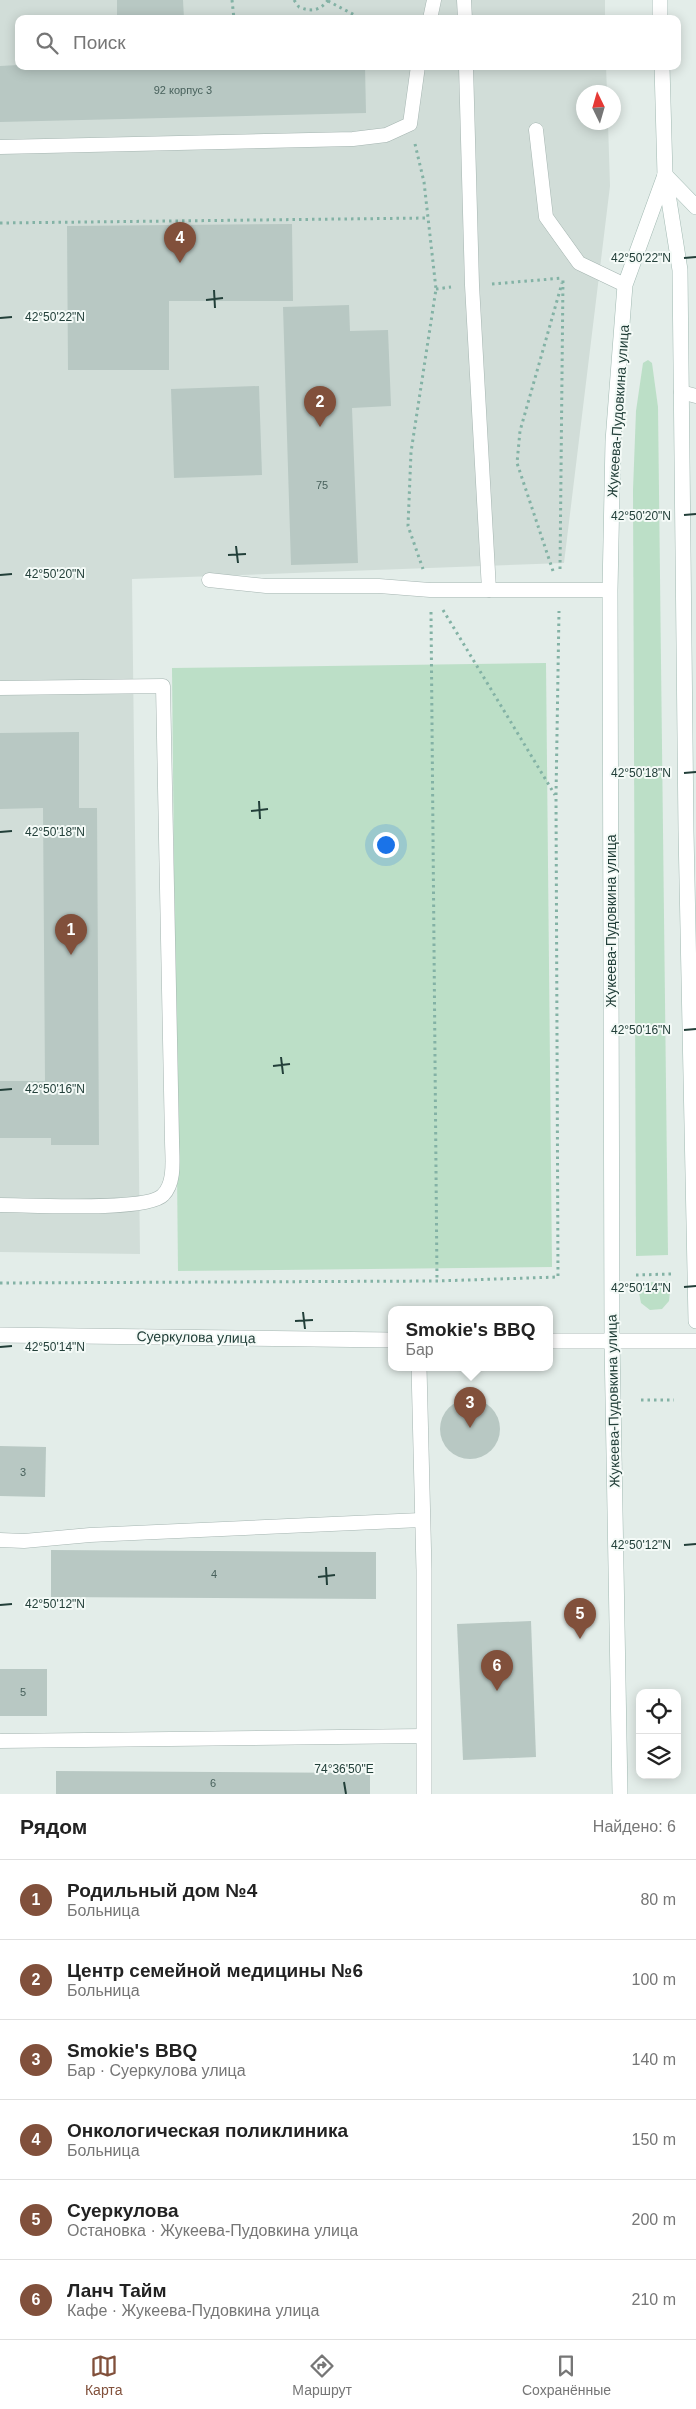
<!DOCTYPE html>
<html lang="ru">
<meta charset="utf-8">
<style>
:root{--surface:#fff;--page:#f2f2f2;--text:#222;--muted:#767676;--line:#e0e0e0;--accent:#81503b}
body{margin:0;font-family:Arial,sans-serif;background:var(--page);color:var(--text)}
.controls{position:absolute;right:15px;bottom:15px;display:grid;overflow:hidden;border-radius:10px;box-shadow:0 2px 12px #0003}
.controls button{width:45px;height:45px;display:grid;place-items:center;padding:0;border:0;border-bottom:1px solid var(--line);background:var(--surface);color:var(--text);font:25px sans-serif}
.compass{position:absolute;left:576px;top:85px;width:45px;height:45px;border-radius:50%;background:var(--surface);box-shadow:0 2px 12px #0003;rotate:355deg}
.you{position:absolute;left:385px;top:844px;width:18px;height:18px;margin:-12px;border:4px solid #fff;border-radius:50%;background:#1a73e8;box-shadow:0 0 0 8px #1a73e833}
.badge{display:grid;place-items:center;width:32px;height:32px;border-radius:50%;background:var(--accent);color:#fff;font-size:16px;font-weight:700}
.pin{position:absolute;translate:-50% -41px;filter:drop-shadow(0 1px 2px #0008)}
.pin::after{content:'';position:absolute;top:26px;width:18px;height:15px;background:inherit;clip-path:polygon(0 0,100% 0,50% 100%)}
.popup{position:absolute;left:388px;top:1306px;width:165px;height:65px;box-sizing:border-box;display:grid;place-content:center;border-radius:10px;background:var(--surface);filter:drop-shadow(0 1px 4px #0005);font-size:16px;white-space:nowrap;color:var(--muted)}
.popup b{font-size:19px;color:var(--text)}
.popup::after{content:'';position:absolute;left:50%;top:100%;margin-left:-10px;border:10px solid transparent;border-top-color:var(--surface)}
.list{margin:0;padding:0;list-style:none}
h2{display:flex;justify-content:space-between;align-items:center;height:65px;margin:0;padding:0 20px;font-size:21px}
h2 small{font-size:16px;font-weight:400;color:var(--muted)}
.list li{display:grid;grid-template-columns:32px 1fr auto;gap:15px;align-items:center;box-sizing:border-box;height:80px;padding:0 20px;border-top:1px solid var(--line)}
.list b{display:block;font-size:19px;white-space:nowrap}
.list p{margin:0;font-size:16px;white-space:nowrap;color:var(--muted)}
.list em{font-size:16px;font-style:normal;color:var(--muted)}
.icon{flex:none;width:28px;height:28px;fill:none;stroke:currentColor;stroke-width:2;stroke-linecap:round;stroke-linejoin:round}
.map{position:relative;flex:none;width:696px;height:1794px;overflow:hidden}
.search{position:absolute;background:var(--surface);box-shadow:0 2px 12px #0003;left:15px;right:15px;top:15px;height:55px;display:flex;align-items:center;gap:12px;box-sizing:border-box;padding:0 18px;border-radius:10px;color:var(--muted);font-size:19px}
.sheet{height:545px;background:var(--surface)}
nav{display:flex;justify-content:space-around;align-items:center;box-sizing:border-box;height:70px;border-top:1px solid var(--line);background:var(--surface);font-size:14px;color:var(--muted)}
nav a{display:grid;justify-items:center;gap:2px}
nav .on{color:var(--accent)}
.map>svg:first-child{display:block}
.built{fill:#d1ddd8}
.green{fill:#bcdfc7}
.building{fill:#b8c8c3}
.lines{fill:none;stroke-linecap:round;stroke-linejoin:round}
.service-casing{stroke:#a5b5b1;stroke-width:15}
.minor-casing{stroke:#a5b5b1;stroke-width:16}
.tertiary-casing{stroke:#a5b5b1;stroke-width:16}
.secondary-casing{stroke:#a1b9b2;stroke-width:16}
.path{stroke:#83b2a5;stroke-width:3;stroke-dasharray:2.5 4;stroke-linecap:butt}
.service{stroke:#fff;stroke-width:14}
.minor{stroke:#fff;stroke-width:15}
.tertiary{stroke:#fff;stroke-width:15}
.secondary{stroke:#fff;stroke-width:15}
.ticks{fill:none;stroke:#223f39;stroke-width:2}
.labels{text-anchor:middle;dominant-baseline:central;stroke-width:4;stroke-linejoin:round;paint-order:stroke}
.number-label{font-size:11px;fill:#48615c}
.street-label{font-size:14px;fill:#223f39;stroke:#f4faf7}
.ticks-label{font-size:12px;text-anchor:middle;fill:#223f39;stroke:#f4faf7;stroke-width:4;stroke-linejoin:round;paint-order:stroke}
</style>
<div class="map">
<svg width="696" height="1794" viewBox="0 0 696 1794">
<rect width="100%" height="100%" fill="#e3ede9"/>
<!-- built -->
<path class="built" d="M0,0H605V19H19V66H606L607,92H584V122L608,123L610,186L564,563L132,579L140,1254L0,1252Z"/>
<!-- green -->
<g class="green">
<path d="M648,360L652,363L658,407L668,1255L636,1256L633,490L636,411L643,363Z"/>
<path d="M546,663L552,1267L178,1271L172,668Z"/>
<path d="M671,1281L669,1301L662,1309L650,1310L641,1303L637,1283Z"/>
</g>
<!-- building -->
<g class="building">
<path d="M117,0H183L184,19H117Z"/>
<path d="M19,65L365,66L366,113L0,122V66Z"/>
<path d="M292,224L293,301H169V370H68L67,226Z"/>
<path d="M349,305L350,331L388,330L391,406L352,408L358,563L291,565L283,307Z"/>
<path d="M259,386L262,475L174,478L171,389Z"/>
<path d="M79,732V808H97L99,1145H51V1138H0V1081H45L43,808L0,809V733Z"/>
<circle cx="470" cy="1429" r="30"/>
<path d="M0,1446L46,1447L45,1497L0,1496Z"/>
<path d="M51,1550L376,1552V1599L51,1597Z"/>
<path d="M531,1621L536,1757L463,1760L457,1624Z"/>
<rect x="0" y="1669" width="47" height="47"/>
<path d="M56,1771L370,1773V1794H56Z"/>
</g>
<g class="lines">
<defs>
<g id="service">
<path d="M464,0L465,19"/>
<path d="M430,19L434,0"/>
<path d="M466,66L472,285L489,590"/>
<path d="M536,130L546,217L579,263L625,285"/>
<path d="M0,147L353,139L386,135L410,124L418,66"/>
<path d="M681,392L696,396"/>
<path d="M209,580L266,586H379L430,590H610"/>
<path d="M0,688L163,686L172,1140C172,1157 176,1182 163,1195C147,1212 29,1205 0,1205"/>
<path d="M0,1540L24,1541L90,1535L421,1520"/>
<path d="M0,1741L424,1736"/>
</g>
<path id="minor" d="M419,1367L424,1570V1794"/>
<g id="tertiary">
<path d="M0,1335L391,1340"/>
<path d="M549,1341H696"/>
</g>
<g id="secondary">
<path d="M660,0V19"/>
<path d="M662,66L665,175L680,270L686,831L696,1321"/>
<path d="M665,175L696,207"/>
<path d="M620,1794L612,1341L610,590L613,441L625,285L665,175"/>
</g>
</defs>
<!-- service casing -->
<use href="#service" class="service-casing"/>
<!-- minor casing -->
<use href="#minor" class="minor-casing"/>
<!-- tertiary casing -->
<use href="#tertiary" class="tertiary-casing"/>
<!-- secondary casing -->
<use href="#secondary" class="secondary-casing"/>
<!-- path -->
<g class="path">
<path d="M232,0L234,19"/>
<path d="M294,0L299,7C311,12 320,11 328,0"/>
<path d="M328,1L362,19"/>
<path d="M415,144L424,182L436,289L411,452L408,526L423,569"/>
<path d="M0,223L427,218"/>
<path d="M492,284L563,278"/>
<path d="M436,289L451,287"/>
<path d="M560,569L563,278"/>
<path d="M553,571L517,463L520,431L562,283"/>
<path d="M443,610L555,795"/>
<path d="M431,612L437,1281"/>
<path d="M636,1275L671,1274"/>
<path d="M0,1283L437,1281L558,1277L556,796L559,611"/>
<path d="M641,1400H674"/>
</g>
<!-- service -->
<use href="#service" class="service"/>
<!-- minor -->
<use href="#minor" class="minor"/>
<!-- tertiary -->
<use href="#tertiary" class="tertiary"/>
<!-- secondary -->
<use href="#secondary" class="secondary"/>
</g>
<!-- ticks -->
<path class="ticks" d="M684,258L696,257M214,290L215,308M206,300L223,298M0,318L12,317M684,515L696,514M236,546L238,563M228,555L246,554M0,575L12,574M684,773L696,772M259,801L260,819M251,811L268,809M0,832L12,831M684,1030L696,1029M281,1057L283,1074M273,1066L290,1064M0,1090L12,1089M684,1287L696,1286M303,1312L305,1329M295,1321L313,1320M0,1347L12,1346M684,1545L696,1544M326,1567L327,1585M318,1577L335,1575M0,1605L12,1604M344,1782L346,1794"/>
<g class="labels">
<!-- number labels -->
<g class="number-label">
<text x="183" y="90">92 корпус 3</text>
<text x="322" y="485">75</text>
<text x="23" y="1472">3</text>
<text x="214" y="1574">4</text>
<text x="23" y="1692">5</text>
<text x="213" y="1783">6</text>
</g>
<!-- street labels -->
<g class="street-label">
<text transform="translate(618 411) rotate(-86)">Жукеева-Пудовкина улица</text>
<text transform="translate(611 921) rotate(-90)">Жукеева-Пудовкина улица</text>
<text transform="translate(196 1337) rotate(1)">Суеркулова улица</text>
<text transform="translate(613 1401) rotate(-91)">Жукеева-Пудовкина улица</text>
</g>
</g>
<g class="ticks-label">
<text x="641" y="262">42°50'22"N</text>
<text x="55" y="321">42°50'22"N</text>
<text x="641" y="520">42°50'20"N</text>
<text x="55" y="578">42°50'20"N</text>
<text x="641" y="777">42°50'18"N</text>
<text x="55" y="836">42°50'18"N</text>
<text x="641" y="1034">42°50'16"N</text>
<text x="55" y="1093">42°50'16"N</text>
<text x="641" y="1292">42°50'14"N</text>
<text x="55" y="1351">42°50'14"N</text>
<text x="641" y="1549">42°50'12"N</text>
<text x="55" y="1608">42°50'12"N</text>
<text x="344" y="1773">74°36'50"E</text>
</g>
</svg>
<div class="controls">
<button><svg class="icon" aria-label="locate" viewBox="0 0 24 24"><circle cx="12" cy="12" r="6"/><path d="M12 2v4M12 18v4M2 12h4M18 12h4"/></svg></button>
<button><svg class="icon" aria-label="layers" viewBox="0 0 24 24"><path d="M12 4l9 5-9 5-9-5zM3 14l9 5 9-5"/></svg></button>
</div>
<svg class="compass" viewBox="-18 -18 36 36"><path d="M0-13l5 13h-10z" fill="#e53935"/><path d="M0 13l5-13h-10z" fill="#767676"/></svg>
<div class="you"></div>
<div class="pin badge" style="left:71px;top:955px">1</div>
<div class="pin badge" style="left:320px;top:427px">2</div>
<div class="pin badge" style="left:470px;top:1428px">3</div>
<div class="popup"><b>Smokie's BBQ</b>Бар</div>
<div class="pin badge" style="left:180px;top:263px">4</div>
<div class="pin badge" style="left:580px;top:1639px">5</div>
<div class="pin badge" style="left:497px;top:1691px">6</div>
<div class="search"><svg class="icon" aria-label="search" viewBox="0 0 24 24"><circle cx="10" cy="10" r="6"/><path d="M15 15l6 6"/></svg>Поиск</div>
</div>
<section class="sheet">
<h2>Рядом<small>Найдено: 6</small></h2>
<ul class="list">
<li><span class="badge">1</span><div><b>Родильный дом №4</b><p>Больница</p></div><em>80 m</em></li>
<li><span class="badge">2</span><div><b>Центр семейной медицины №6</b><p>Больница</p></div><em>100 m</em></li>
<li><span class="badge">3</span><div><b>Smokie's BBQ</b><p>Бар · Суеркулова улица</p></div><em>140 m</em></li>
<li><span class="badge">4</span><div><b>Онкологическая поликлиника</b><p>Больница</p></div><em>150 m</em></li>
<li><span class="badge">5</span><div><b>Суеркулова</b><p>Остановка · Жукеева-Пудовкина улица</p></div><em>200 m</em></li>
<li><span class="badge">6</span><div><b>Ланч Тайм</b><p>Кафе · Жукеева-Пудовкина улица</p></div><em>210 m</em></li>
</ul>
</section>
<nav>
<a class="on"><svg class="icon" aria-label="map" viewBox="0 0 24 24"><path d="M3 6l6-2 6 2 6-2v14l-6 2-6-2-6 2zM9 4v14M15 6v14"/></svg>Карта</a>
<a><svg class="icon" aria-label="directions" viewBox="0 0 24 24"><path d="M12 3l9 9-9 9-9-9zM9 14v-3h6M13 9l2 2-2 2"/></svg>Маршрут</a>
<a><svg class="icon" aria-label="saved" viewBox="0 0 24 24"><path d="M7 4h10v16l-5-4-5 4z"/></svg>Сохранённые</a>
</nav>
